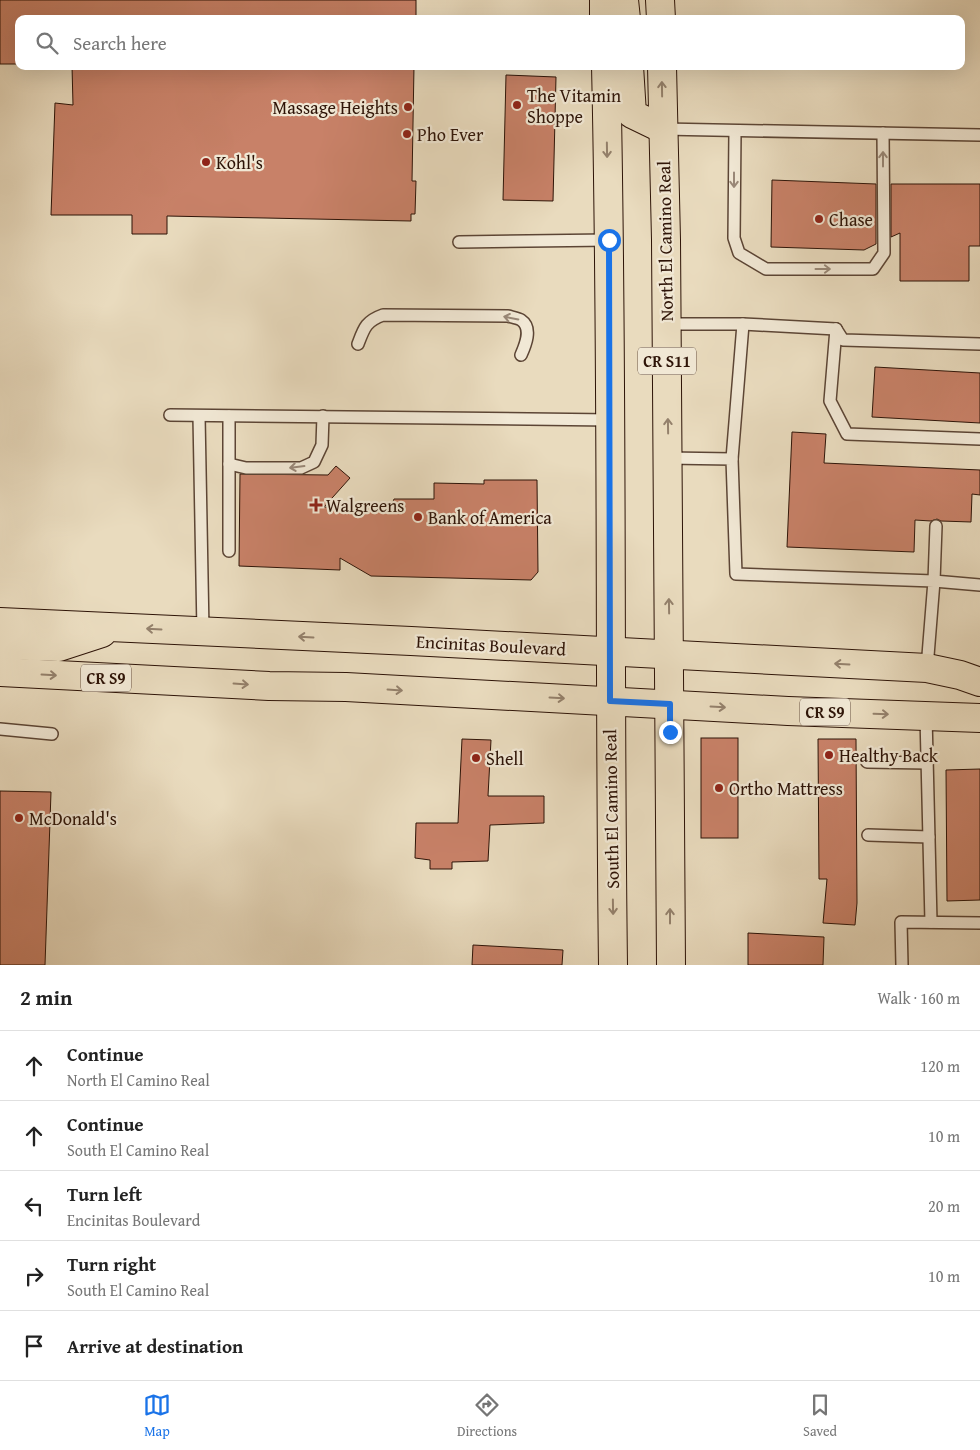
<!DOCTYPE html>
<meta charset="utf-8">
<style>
:root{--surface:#fff;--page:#f6f6f6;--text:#222;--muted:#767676;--line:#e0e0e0;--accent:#1a73e8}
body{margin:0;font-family:"Gentium Book Plus",serif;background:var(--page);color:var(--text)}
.stop{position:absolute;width:15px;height:15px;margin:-11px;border:4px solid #1a73e8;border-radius:50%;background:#fff}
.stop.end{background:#1a73e8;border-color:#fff;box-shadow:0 1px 5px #0008}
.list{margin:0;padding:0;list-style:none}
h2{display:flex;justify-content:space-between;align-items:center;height:65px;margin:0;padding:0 20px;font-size:21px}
h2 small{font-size:16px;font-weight:400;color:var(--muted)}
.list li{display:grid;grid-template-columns:32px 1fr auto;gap:15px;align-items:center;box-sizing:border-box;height:70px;padding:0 20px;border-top:1px solid var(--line)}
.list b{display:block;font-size:19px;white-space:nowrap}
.list p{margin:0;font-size:16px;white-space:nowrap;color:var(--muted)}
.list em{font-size:16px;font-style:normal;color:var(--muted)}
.icon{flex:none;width:28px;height:28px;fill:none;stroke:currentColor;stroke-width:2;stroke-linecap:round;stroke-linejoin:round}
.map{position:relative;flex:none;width:980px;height:965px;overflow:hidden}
.search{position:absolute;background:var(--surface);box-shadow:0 5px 20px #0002;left:15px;right:15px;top:15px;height:55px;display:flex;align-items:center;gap:12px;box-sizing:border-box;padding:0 18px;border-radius:10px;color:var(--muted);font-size:19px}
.sheet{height:415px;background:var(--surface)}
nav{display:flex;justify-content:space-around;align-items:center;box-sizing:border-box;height:70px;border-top:1px solid var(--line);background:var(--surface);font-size:14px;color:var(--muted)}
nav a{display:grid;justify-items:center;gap:2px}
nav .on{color:var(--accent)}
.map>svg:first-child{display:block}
.building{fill:#c88168;stroke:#2d1307}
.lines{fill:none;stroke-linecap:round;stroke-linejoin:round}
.service-casing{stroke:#5c4535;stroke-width:14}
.primary-casing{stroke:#2d1307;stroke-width:30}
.service{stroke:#f1e8d5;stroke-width:11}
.primary{stroke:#e9dbbe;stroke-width:28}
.oneway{stroke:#94816c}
.oneway2{stroke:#998878}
.route{stroke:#1a73e8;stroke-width:6}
.poi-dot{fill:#8f2418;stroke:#f1e8d5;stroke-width:2}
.labels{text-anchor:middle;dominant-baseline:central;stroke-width:4.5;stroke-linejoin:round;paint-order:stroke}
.shield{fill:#f1e8d5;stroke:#685345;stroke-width:1}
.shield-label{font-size:16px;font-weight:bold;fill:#2d1307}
.poi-label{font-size:18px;fill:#2d1307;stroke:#f1e8d5;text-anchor:start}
.street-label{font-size:18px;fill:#2d1307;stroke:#f1e8d5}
</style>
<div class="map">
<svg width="980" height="965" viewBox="0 0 980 965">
<rect width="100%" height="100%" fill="#e9dbbe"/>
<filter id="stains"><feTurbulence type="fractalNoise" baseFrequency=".004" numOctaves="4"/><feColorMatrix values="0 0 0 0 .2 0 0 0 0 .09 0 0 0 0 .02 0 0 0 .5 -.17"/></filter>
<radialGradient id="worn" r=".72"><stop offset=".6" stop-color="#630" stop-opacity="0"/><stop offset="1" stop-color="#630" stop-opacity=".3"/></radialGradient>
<!-- building -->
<g class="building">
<path d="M0,0H416V19H19V64H0Z"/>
<path d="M72,66H414L412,181H416L415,214H411V221L167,216V234H132V215H51L55,103L73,105Z"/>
<path d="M506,75L556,77L553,201L503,200Z"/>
<path d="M772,180L876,184V244L864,250L771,247Z"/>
<path d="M891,184H980V246H969V281H900V233L891,237Z"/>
<path d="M875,367L980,373V423L872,417Z"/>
<path d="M792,432L826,434L824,463L980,470V495L972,494L971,522L941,521L937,519L931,521L915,520L914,552L787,547Z"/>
<path d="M336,466L350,478L324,507H391L394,499H434V483L484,484V480H537L538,572L531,580L371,576L340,558V570L239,566L240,474L328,475Z"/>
<rect x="701" y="738" width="37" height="100"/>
<path d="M462,739L491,740L488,796H544V823L490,825L488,861L452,862V869H430V860L415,858L416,823H458Z"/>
<path d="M818,739H856L857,903L855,925L823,923L827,879H819Z"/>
<path d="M980,769V900L947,901L946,770Z"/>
<path d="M0,791L51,792L45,965H0Z"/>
<path d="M748,933L824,937L823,965H748Z"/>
<path d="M473,945L563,950L562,965H472Z"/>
</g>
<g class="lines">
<defs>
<g id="service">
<path d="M663,129L980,135"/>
<path d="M735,131L734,238L739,253L766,269H873L884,253L883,133"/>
<path d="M459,242L609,240"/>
<path d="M666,324H743L732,459"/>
<path d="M743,324L836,329"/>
<path d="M836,329L830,401L847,434L980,439"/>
<path d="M836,329L843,340L980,344"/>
<path d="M358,344C364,328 366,321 383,315L508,316C511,317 518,318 521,320C533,328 525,346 521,355"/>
<path d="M170,415L611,420"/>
<path d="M199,416L203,631"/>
<path d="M668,458L732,459L736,574L934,581L927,668"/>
<path d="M229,464L246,468H301L314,462L322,445L323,416"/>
<path d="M936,526L934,581L980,585"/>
<path d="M229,551V416"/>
<path d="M926,716L931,922"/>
<path d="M0,729L52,734"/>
<path d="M867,762L927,763"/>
<path d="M868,835L929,837"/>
<path d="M902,965L901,922L980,923"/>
</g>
<g id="primary">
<path d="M604,0V19"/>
<path d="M624,0L626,19"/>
<path d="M660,0L661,19"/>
<path d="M606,66C613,366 609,665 613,965"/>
<path d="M629,66L632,114L663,129"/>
<path d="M662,66L666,240L671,965"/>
<path d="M0,622L411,641L927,668L960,675L980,682"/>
<path d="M0,645L59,647L102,633"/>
<path d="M0,672L269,686L346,687L788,711L980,718"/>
</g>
</defs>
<!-- service casing -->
<use href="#service" class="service-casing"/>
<!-- primary casing -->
<use href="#primary" class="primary-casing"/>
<!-- service -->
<use href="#service" class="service"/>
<!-- primary -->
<use href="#primary" class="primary"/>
</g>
<!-- one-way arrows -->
<defs><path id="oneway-shaft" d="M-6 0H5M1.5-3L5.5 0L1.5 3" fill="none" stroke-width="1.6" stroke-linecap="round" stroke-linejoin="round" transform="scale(1.25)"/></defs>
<g class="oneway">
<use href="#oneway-shaft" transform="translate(662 89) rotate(-91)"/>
<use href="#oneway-shaft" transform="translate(607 150) rotate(89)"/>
<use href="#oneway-shaft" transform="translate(668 426) rotate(-91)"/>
<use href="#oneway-shaft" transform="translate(669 606) rotate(-91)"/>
<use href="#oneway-shaft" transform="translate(154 629) rotate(-177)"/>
<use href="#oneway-shaft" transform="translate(306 637) rotate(-177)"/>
<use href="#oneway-shaft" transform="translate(842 664) rotate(-177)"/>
<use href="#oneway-shaft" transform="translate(49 675) rotate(3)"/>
<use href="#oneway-shaft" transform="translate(241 684) rotate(4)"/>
<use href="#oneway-shaft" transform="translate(395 690) rotate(4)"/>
<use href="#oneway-shaft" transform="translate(557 698) rotate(3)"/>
<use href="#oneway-shaft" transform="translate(718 707) rotate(3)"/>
<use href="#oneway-shaft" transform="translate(881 714) rotate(2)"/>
<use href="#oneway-shaft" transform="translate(613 907) rotate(89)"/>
<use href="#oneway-shaft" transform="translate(670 916) rotate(-90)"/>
</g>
<g class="oneway2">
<use href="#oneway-shaft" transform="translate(883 159) rotate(-90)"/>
<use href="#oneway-shaft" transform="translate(734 180) rotate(90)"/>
<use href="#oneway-shaft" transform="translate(823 269)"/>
<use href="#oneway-shaft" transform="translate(511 318) rotate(-169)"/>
<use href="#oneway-shaft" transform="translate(297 467) rotate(173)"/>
</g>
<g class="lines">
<!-- route -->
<path class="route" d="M609,240L610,701L670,704V732"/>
</g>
<!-- markers -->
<g class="poi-dot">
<circle cx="517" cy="105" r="5"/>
<circle cx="408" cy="107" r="5"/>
<circle cx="407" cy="134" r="5"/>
<circle cx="206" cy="162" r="5"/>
<circle cx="819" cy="219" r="5"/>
<path d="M313.5 497.5h5v5h5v5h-5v5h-5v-5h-5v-5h5z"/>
<circle cx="418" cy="517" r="5"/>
<circle cx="829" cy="755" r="5"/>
<circle cx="476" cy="758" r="5"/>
<circle cx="719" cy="788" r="5"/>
<circle cx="19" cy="818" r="5"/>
</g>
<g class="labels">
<!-- shield labels -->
<g class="shield">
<rect x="638" y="347.5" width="58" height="27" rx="4"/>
<rect x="81" y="664.5" width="50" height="27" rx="4"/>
<rect x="800" y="698.5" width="50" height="27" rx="4"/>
</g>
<g class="shield-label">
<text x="667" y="361">CR S11</text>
<text x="106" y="678">CR S9</text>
<text x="825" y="712">CR S9</text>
</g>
<!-- poi labels -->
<g class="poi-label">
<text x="527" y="95">The Vitamin<tspan x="527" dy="21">Shoppe</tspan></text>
<text x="398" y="107" text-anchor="end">Massage Heights</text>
<text x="417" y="134">Pho Ever</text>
<text x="216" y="162">Kohl's</text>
<text x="829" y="219">Chase</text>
<text x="326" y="505">Walgreens</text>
<text x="428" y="517">Bank of America</text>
<text x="839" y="755">Healthy Back</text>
<text x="486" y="758">Shell</text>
<text x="729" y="788">Ortho Mattress</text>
<text x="29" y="818">McDonald's</text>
</g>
<!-- street labels -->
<g class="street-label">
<text transform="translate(665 241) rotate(-91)">North El Camino Real</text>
<text transform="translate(491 645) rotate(3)">Encinitas Boulevard</text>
<text transform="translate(611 809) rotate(-91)">South El Camino Real</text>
</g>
</g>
<rect width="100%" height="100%" filter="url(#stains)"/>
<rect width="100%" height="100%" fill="url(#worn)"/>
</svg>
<div class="stop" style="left:609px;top:240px"></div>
<div class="stop end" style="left:670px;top:732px"></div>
<div class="search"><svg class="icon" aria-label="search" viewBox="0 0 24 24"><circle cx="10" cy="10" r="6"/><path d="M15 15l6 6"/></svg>Search here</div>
</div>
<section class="sheet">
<h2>2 min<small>Walk · 160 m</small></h2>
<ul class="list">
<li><svg class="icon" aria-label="ahead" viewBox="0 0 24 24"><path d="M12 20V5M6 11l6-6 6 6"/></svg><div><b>Continue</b><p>North El Camino Real</p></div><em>120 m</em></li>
<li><svg class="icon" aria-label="ahead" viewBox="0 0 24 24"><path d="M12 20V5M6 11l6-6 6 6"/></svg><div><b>Continue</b><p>South El Camino Real</p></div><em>10 m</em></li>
<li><svg class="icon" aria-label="left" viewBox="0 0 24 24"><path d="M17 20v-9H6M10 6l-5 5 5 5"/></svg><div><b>Turn left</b><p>Encinitas Boulevard</p></div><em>20 m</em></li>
<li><svg class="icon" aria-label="right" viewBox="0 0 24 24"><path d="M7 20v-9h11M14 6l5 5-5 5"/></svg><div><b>Turn right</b><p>South El Camino Real</p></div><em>10 m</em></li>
<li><svg class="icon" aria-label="arrive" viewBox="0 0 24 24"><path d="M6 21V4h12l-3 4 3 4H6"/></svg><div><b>Arrive at destination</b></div></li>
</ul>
</section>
<nav>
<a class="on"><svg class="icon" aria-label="map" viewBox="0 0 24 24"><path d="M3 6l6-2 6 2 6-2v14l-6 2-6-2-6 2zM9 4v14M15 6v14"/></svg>Map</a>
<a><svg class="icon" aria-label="directions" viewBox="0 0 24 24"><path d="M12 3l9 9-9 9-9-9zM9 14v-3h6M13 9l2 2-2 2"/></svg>Directions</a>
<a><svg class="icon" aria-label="saved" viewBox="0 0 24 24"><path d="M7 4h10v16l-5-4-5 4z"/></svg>Saved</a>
</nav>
